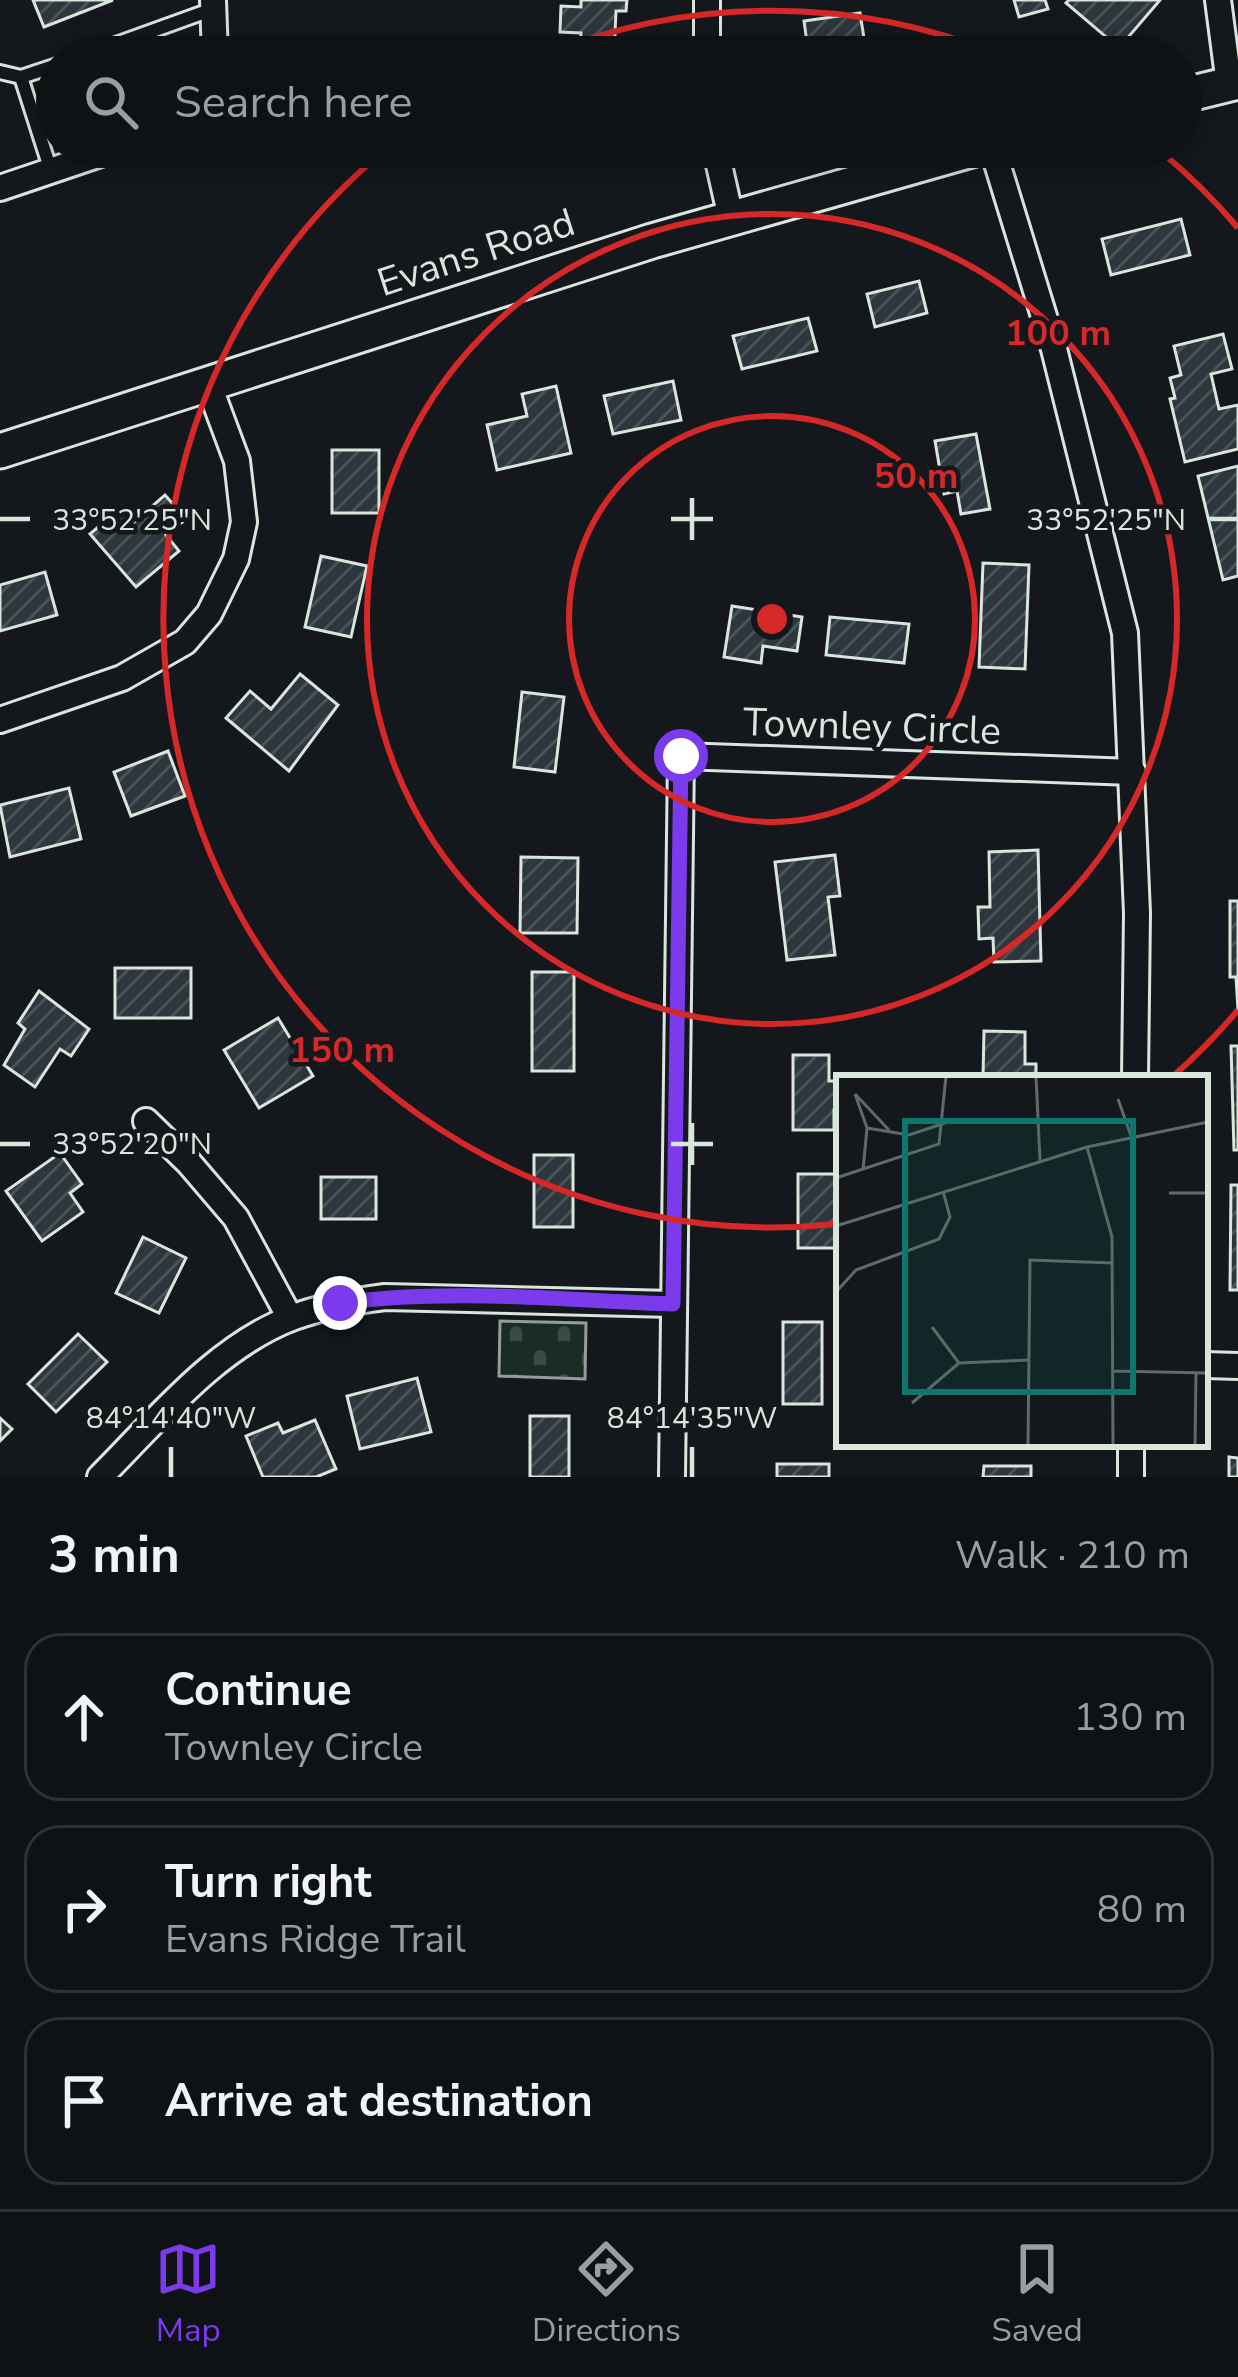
<!DOCTYPE html>
<meta charset="utf-8">
<style>
:root{--surface:#0f1215;--page:#181b1e;--text:#f1f3f6;--muted:#9b9ea0;--line:#2f3234;--accent:#7c3aed}
body{margin:0;font-family:"Nunito Sans",sans-serif;background:var(--page);color:var(--text)}
.stop{position:absolute;width:36px;height:36px;margin:-27px;border:9px solid #7c3aed;border-radius:50%;background:#fff}
.stop.end{background:#7c3aed;border-color:#fff;box-shadow:0 3px 12px #0008}
.list{margin:0;padding:0;list-style:none}
h2{display:flex;justify-content:space-between;align-items:center;height:156px;margin:0;padding:0 48px;font-size:51px}
h2 small{font-size:39px;font-weight:400;color:var(--muted)}
.list li{display:grid;grid-template-columns:78px 1fr auto;gap:36px;align-items:center;box-sizing:border-box;height:168px;margin:0 24px 24px;padding:0 24px;border:3px solid var(--line);border-radius:36px}
.list b{display:block;font-size:45px;white-space:nowrap}
.list p{margin:0;font-size:39px;white-space:nowrap;color:var(--muted)}
.list em{font-size:39px;font-style:normal;color:var(--muted)}
.icon{flex:none;width:66px;height:66px;fill:none;stroke:currentColor;stroke-width:2;stroke-linecap:round;stroke-linejoin:round}
.map{position:relative;flex:none;width:1238px;height:1477px;overflow:hidden}
.search{position:absolute;background:var(--surface);box-shadow:0 6px 30px #0003;left:36px;right:36px;top:36px;height:132px;display:flex;align-items:center;gap:30px;box-sizing:border-box;padding:0 42px;border-radius:66px;color:var(--muted);font-size:45px}
.sheet{height:732px;background:var(--surface)}
nav{display:flex;justify-content:space-around;align-items:center;box-sizing:border-box;height:168px;border-top:3px solid var(--line);background:var(--surface);font-size:33px;color:var(--muted)}
nav a{display:grid;justify-items:center;gap:6px}
nav .on{color:var(--accent)}
.map>svg:first-child{display:block}
.cemetery{fill:url(#cemetery-stones);stroke:#939e99;stroke-width:3}
.building{fill:url(#building-hatch);stroke:#d8e6dc;stroke-width:3}
.lines{fill:none;stroke-linecap:round;stroke-linejoin:round}
.lane-casing{stroke:#d8e6dc;stroke-width:18}
.street-casing{stroke:#d8e6dc;stroke-width:30}
.secondary-casing{stroke:#d8e6dc;stroke-width:39}
.lane{stroke:#14181c;stroke-width:12}
.street{stroke:#14181c;stroke-width:24}
.secondary{stroke:#14181c;stroke-width:33}
.route{stroke:#7c3aed;stroke-width:15}
.ticks{fill:none;stroke:#d8e6dc;stroke-width:4.5}
.ring{fill:none;stroke:#d62828;stroke-width:6}
.labels{text-anchor:middle;dominant-baseline:central;stroke-width:9;stroke-linejoin:round;paint-order:stroke}
.street-label{font-size:39px;fill:#d8e6dc;stroke:#14181c}
.inset-road{fill:none;stroke:#626a69;stroke-width:3}
.view{fill:#0f766e;fill-opacity:0.15;stroke:#0f766e;stroke-width:6}
.inset-edge{fill:none;stroke:#d8e6dc;stroke-width:6}
.ticks-label{font-size:30px;text-anchor:middle;fill:#d8e6dc;stroke:#14181c;stroke-width:9;stroke-linejoin:round;paint-order:stroke}
.centre{fill:#d62828;stroke:#14181c;stroke-width:6}
.ring-label{font-size:36px;text-anchor:middle;font-weight:bold;fill:#d62828;stroke:#14181c;stroke-width:9;stroke-linejoin:round;paint-order:stroke}
</style>
<div class="map">
<svg width="1238" height="1477" viewBox="0 0 1238 1477">
<defs>
<pattern id="cemetery-stones" width="16" height="16" patternUnits="userSpaceOnUse" patternTransform="scale(3)"><rect width="16" height="16" fill="#1a2d24"/><path d="M2 7V4a2 2 0 0 1 4 0v3zM10 15v-3a2 2 0 0 1 4 0v3z" fill="#3b4b43"/></pattern>
<pattern id="building-hatch" width="6" height="6" patternUnits="userSpaceOnUse" patternTransform="scale(3)"><rect width="6" height="6" fill="#2c363c"/><path d="M-1 1l2-2M0 6l6-6M5 7l2-2" fill="none" stroke="#4a5358"/></pattern>
</defs>
<rect width="100%" height="100%" fill="#14181c"/>
<!-- cemetery -->
<path class="cemetery" d="M500,1321L586,1323L585,1379L499,1376Z"/>
<!-- building -->
<g class="building">
<path d="M33,0H113L44,27Z"/>
<path d="M581,0H627L626,11H616L614,56L580,55L581,33L560,32L561,6L581,7Z"/>
<path d="M1014,0H1045L1048,9L1019,17Z"/>
<path d="M1069,0H1160L1119,48L1066,3Z"/>
<path d="M860,13L867,57H809L804,21Z"/>
<path d="M1181,219L1190,255L1111,275L1102,239Z"/>
<path d="M919,281L927,313L875,327L867,294Z"/>
<path d="M808,318L817,351L742,369L733,336Z"/>
<path d="M1223,334L1232,369L1211,374L1219,409L1238,405V449L1185,462L1170,399L1175,398L1170,378L1181,375L1174,346Z"/>
<path d="M673,381L681,420L613,434L604,396Z"/>
<path d="M556,386L571,453L497,470L487,425L527,416L522,394Z"/>
<path d="M976,434L990,509L961,514L957,491L944,494L935,441Z"/>
<rect x="332" y="450" width="47" height="63"/>
<path d="M1238,466V576L1223,580L1198,476Z"/>
<path d="M165,495L186,519L166,535L179,551L136,587L90,534L122,507L134,522Z"/>
<path d="M321,556L367,566L351,637L305,627Z"/>
<path d="M983,563L1029,565L1025,669L979,667Z"/>
<path d="M45,572L57,615L0,631V585Z"/>
<path d="M732,606L802,617L797,651L763,646L761,663L724,657Z"/>
<path d="M830,617L909,624L904,663L826,655Z"/>
<path d="M300,674L338,705L289,771L226,718L250,691L271,709Z"/>
<path d="M522,692L564,697L555,772L514,767Z"/>
<path d="M168,751L185,796L131,816L114,772Z"/>
<path d="M69,788L81,839L10,857L0,805Z"/>
<path d="M1038,850L1041,961L994,962L993,938L979,939L978,907H990L989,852Z"/>
<path d="M835,855L840,896L828,897L835,955L787,960L775,862Z"/>
<path d="M521,857L578,858L577,933H520Z"/>
<path d="M1230,901H1238V1010L1236,977H1230Z"/>
<rect x="115" y="968" width="76" height="50"/>
<rect x="532" y="972" width="42" height="99"/>
<path d="M39,991L89,1029L71,1056L60,1049L35,1087L4,1065L25,1029L18,1023Z"/>
<path d="M278,1018L313,1076L259,1108L224,1050Z"/>
<path d="M984,1031L1025,1032V1064H1036V1078H983Z"/>
<path d="M1231,1046H1238V1150H1234Z"/>
<path d="M793,1055H829V1081H839V1110H834V1130H793Z"/>
<path d="M60,1153L82,1184L70,1193L83,1212L42,1241L6,1191Z"/>
<rect x="534" y="1155" width="39" height="72"/>
<rect x="798" y="1174" width="39" height="74"/>
<rect x="321" y="1177" width="55" height="42"/>
<path d="M1231,1185H1238V1290H1230Z"/>
<path d="M143,1237L186,1258L159,1313L116,1293Z"/>
<rect x="783" y="1322" width="39" height="82"/>
<path d="M78,1334L107,1362L56,1412L28,1384Z"/>
<path d="M417,1378L431,1432L360,1449L347,1396Z"/>
<rect x="530" y="1416" width="39" height="61"/>
<path d="M0,1418L12,1429L0,1441Z"/>
<path d="M315,1420L336,1469L316,1477H263L246,1436L278,1423L283,1433Z"/>
<path d="M1229,1457L1238,1458V1477H1229Z"/>
<rect x="777" y="1464" width="52" height="13"/>
<path d="M984,1466H1031V1477H983Z"/>
</g>
<g class="lines">
<defs>
<g id="lane">
<path d="M80,57L213,9"/>
<path d="M0,72L21,77L57,65"/>
<path d="M21,77L51,171"/>
</g>
<g id="street">
<path d="M213,0L215,57"/>
<path d="M707,0V57"/>
<path d="M1218,0L1229,84"/>
<path d="M715,147L731,218"/>
<path d="M992,147L1054,349L1125,633L1137,913L1135,1078"/>
<path d="M0,188L121,147"/>
<path d="M0,720L122,678L185,642L209,614L236,559L244,522L237,461L208,383"/>
<path d="M146,1121L189,1163L236,1218L290,1318"/>
<path d="M1205,1365L1238,1366"/>
<path d="M100,1477C157,1420 216,1346 294,1317C324,1306 354,1301 385,1297L673,1304"/>
<path d="M672,1477L681,756L1133,772"/>
<path d="M1131,1477V1444"/>
</g>
<g id="secondary">
<path d="M1181,96L1238,82"/>
<path d="M0,451L652,241L982,147"/>
</g>
</defs>
<!-- lane casing -->
<use href="#lane" class="lane-casing"/>
<!-- street casing -->
<use href="#street" class="street-casing"/>
<!-- secondary casing -->
<use href="#secondary" class="secondary-casing"/>
<!-- lane -->
<use href="#lane" class="lane"/>
<!-- street -->
<use href="#street" class="street"/>
<!-- secondary -->
<use href="#secondary" class="secondary"/>
</g>
<g class="lines">
<!-- route -->
<path class="route" d="M340,1303C449,1288 562,1300 673,1304L681,756"/>
</g>
<!-- ticks -->
<path class="ticks" d="M692,498V540M0,519H30M671,519H713M1208,519H1238M692,1123V1165M0,1144H30M671,1144H713M171,1447V1477M692,1447V1477"/>
<!-- distance rings -->
<g class="ring">
<circle cx="772" cy="619" r="203"/>
<circle cx="772" cy="619" r="405"/>
<path d="M1238 1010A608 608 0 0 1 1171 1078M836 1224A608 608 0 0 1 385 150M544 55A608 608 0 0 1 1000 55M1159 150A608 608 0 0 1 1238 228"/>
</g>
<g class="labels">
<!-- street labels -->
<g class="street-label">
<text transform="translate(476 253) rotate(-18)">Evans Road</text>
<text transform="translate(872 727) rotate(2)">Townley Circle</text>
</g>
</g>
<!-- overview -->
<g transform="translate(836 1075)">
<rect width="372" height="372" fill="#14181c"/>
<path class="inset-road" d="M200,1L204,86M19,19L31,53L27,95M19,19L53,55M282,24L295,61M31,53L73,60L109,48M251,72L276,162L277,371M0,103L103,69L110,1M333,118H372M0,151L251,72L372,47M0,217L20,195L103,164L114,142L107,116M96,252L123,288M277,296L372,298M76,328L123,288L193,285M192,371L194,185L277,188M359,371L360,298"/>
<path class="view" d="M69,46H297V317H69Z"/>
<rect width="372" height="372" class="inset-edge"/>
</g>
<g class="ticks-label">
<text x="132" y="530">33°52'25"N</text>
<text x="1106" y="530">33°52'25"N</text>
<text x="132" y="1154">33°52'20"N</text>
<text x="171" y="1428">84°14'40"W</text>
<text x="692" y="1428">84°14'35"W</text>
</g>
<circle cx="772" cy="619" r="18" class="centre"/>
<g class="ring-label">
<text x="1058" y="345">100 m</text>
<text x="916" y="488">50 m</text>
<text x="342" y="1062">150 m</text>
</g>
</svg>
<div class="stop" style="left:681px;top:756px"></div>
<div class="stop end" style="left:340px;top:1303px"></div>
<div class="search"><svg class="icon" aria-label="search" viewBox="0 0 24 24"><circle cx="10" cy="10" r="6"/><path d="M15 15l6 6"/></svg>Search here</div>
</div>
<section class="sheet">
<h2>3 min<small>Walk · 210 m</small></h2>
<ul class="list">
<li><svg class="icon" aria-label="ahead" viewBox="0 0 24 24"><path d="M12 20V5M6 11l6-6 6 6"/></svg><div><b>Continue</b><p>Townley Circle</p></div><em>130 m</em></li>
<li><svg class="icon" aria-label="right" viewBox="0 0 24 24"><path d="M7 20v-9h11M14 6l5 5-5 5"/></svg><div><b>Turn right</b><p>Evans Ridge Trail</p></div><em>80 m</em></li>
<li><svg class="icon" aria-label="arrive" viewBox="0 0 24 24"><path d="M6 21V4h12l-3 4 3 4H6"/></svg><div><b>Arrive at destination</b></div></li>
</ul>
</section>
<nav>
<a class="on"><svg class="icon" aria-label="map" viewBox="0 0 24 24"><path d="M3 6l6-2 6 2 6-2v14l-6 2-6-2-6 2zM9 4v14M15 6v14"/></svg>Map</a>
<a><svg class="icon" aria-label="directions" viewBox="0 0 24 24"><path d="M12 3l9 9-9 9-9-9zM9 14v-3h6M13 9l2 2-2 2"/></svg>Directions</a>
<a><svg class="icon" aria-label="saved" viewBox="0 0 24 24"><path d="M7 4h10v16l-5-4-5 4z"/></svg>Saved</a>
</nav>
